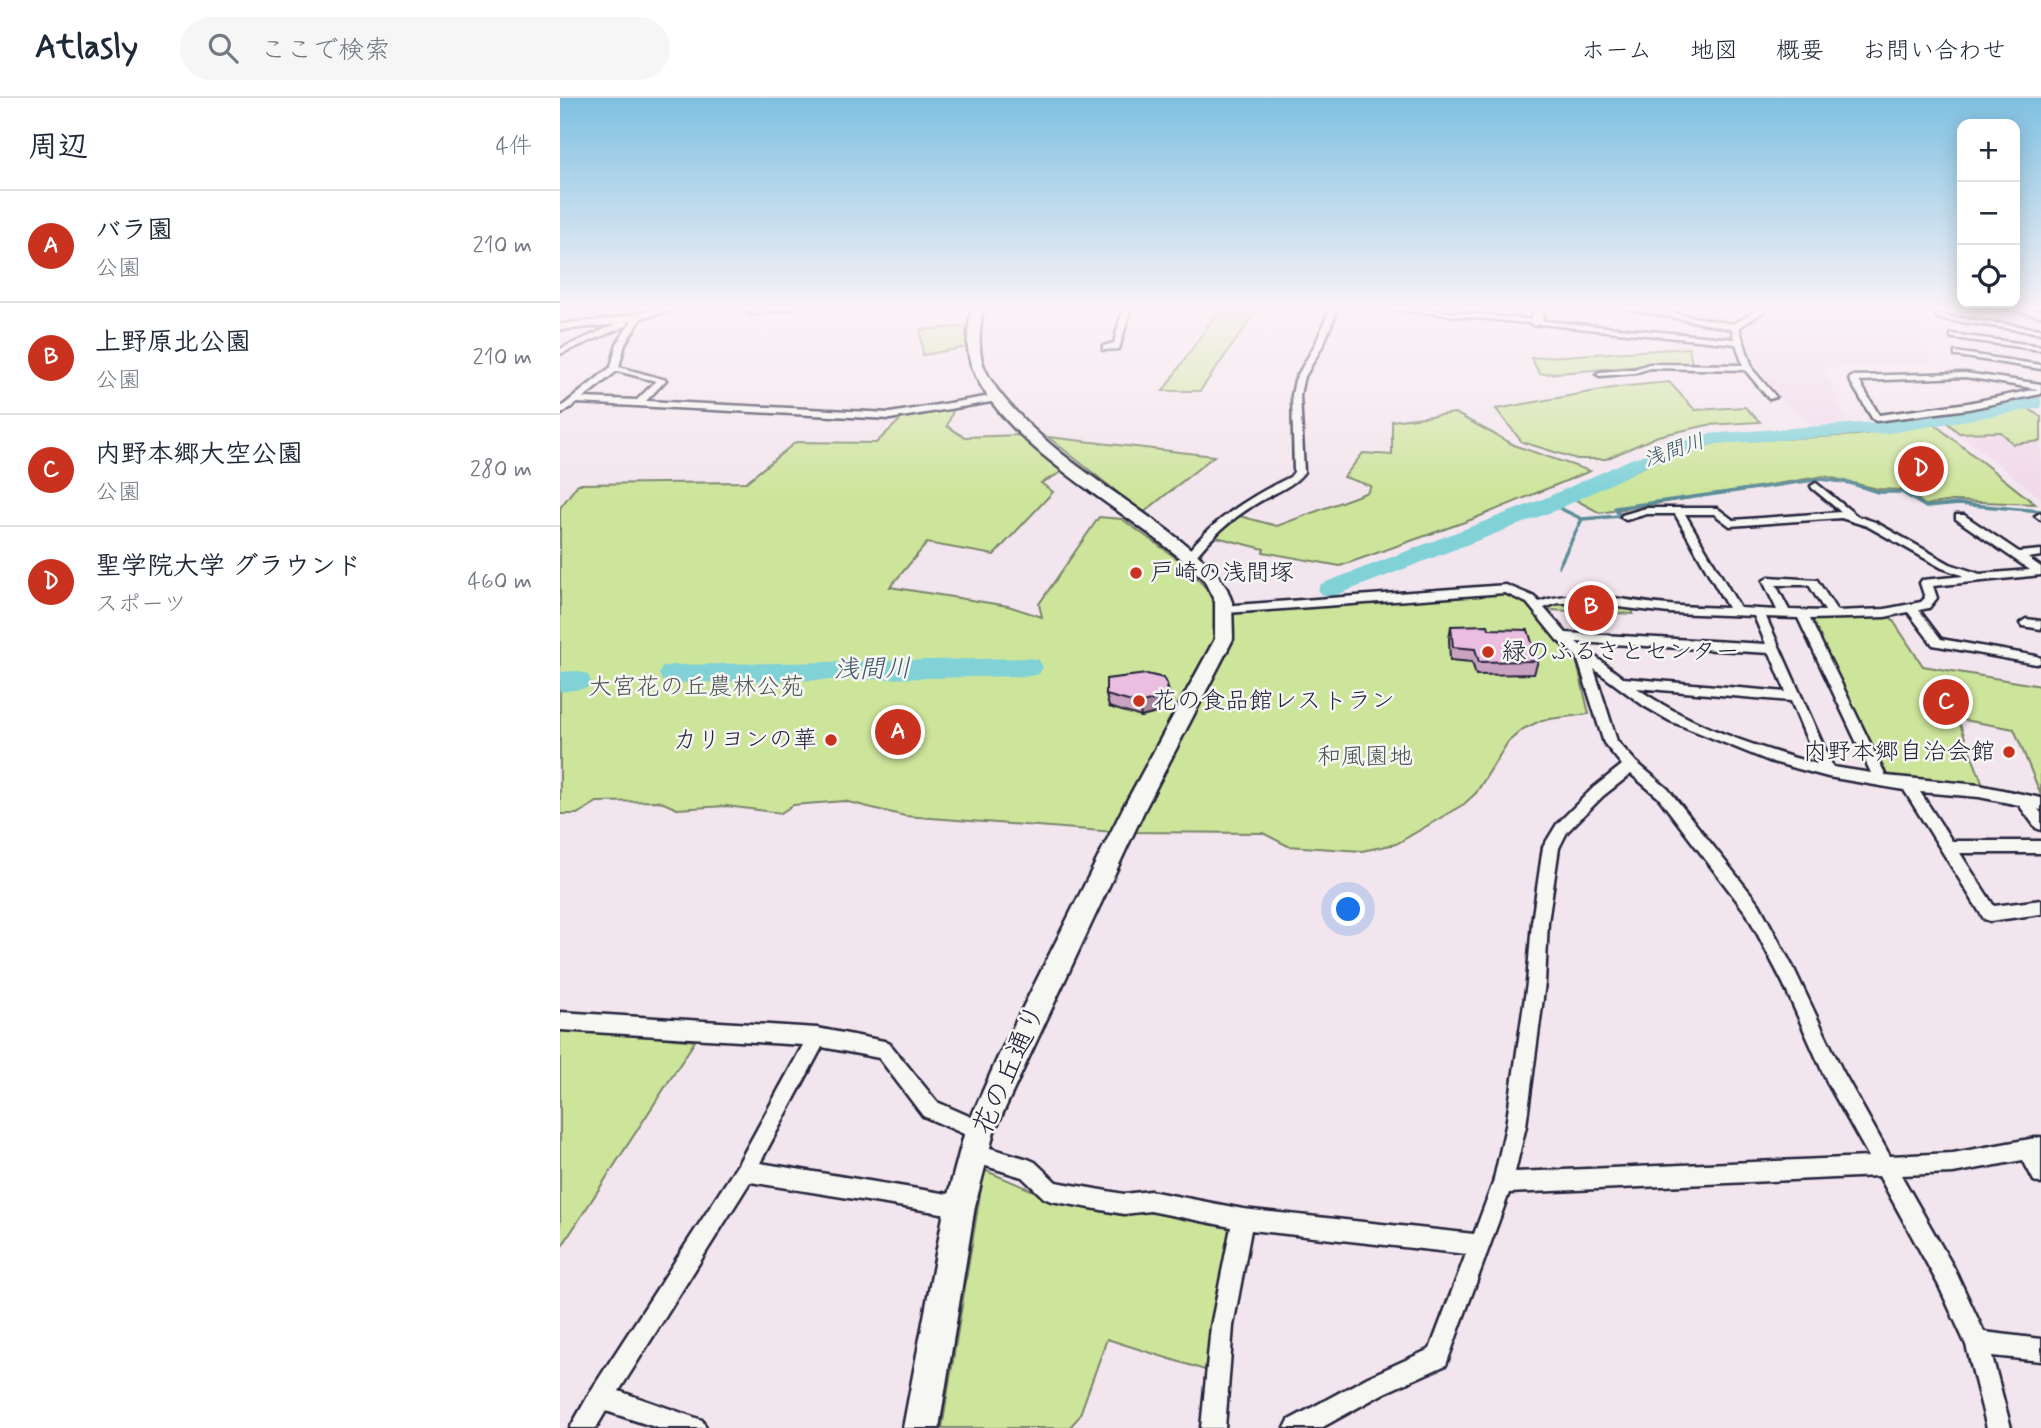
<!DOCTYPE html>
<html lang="ja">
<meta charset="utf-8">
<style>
:root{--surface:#fff;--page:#f6f6f7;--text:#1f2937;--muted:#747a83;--line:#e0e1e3;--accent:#c8321e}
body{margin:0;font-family:Mynerve,"Klee One",sans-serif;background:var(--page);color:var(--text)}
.controls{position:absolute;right:21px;top:21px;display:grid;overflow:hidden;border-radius:14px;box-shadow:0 4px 18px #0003}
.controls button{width:63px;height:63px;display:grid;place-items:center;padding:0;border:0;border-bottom:2px solid var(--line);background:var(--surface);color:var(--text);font:35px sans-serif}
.you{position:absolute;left:789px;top:812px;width:24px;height:24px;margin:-18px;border:5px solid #fff;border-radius:50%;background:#1a73e8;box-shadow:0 0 0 10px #1a73e833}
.badge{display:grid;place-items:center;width:46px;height:46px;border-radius:50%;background:var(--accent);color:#fff;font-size:23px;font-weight:700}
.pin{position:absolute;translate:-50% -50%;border:4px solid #fff;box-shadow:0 2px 7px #0006}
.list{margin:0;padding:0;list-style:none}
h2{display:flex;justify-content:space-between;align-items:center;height:91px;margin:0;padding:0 28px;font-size:30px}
h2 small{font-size:23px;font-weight:400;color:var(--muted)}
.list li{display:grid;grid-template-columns:46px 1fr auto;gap:21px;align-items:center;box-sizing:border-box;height:112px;padding:0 28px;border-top:2px solid var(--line)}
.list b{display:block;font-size:26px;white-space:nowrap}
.list p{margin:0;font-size:23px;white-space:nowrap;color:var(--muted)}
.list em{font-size:23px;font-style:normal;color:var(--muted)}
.icon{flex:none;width:38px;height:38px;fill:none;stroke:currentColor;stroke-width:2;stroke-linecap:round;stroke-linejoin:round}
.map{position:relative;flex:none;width:1481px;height:1330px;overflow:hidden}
header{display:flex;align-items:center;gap:42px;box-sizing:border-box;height:98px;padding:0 35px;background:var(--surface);border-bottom:2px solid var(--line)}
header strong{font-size:33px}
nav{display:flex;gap:38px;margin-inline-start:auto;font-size:24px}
.search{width:490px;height:63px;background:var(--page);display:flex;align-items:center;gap:18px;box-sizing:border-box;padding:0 24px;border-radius:38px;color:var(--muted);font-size:26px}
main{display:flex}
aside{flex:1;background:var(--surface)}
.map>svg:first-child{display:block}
.built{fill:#f1d9e9}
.green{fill:#cde59b;stroke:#78846b;stroke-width:2}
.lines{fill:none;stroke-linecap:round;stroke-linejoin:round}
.stream{stroke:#5a8c99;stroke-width:3.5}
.river{fill:#80d2d7;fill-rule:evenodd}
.street-casing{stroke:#22223b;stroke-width:5}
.secondary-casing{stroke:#22223b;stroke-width:5}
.street{fill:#f6f6f2;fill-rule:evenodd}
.secondary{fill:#f6f6f2;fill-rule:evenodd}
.wall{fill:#caa3c1;stroke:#22223b;stroke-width:2}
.shaded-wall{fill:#a4849d;stroke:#22223b;stroke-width:2}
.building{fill:#ebbde0;stroke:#22223b;stroke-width:2}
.poi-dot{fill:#c8321e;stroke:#f6f6f2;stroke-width:2.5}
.labels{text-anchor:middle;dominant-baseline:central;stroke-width:5;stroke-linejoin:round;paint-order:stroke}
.far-water-label{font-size:21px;font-style:italic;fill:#3e576a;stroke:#f6f6f2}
.poi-label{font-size:24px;fill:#22223b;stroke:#f6f6f2;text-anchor:start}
.park-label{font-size:24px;fill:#4d5353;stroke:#f6f6f2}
.water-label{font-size:26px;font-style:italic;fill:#3e576a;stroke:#f6f6f2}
.near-street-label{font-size:28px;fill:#22223b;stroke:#f6f6f2}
</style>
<header>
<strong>Atlasly</strong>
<div class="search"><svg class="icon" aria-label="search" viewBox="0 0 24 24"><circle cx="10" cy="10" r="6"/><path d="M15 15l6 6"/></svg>ここで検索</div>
<nav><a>ホーム</a><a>地図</a><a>概要</a><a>お問い合わせ</a></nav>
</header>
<main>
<aside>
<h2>周辺<small>4件</small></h2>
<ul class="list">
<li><span class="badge">A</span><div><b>バラ園</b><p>公園</p></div><em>210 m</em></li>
<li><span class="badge">B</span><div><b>上野原北公園</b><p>公園</p></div><em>210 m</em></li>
<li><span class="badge">C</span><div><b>内野本郷大空公園</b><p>公園</p></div><em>280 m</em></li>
<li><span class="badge">D</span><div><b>聖学院大学 グラウンド</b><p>スポーツ</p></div><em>460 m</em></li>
</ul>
</aside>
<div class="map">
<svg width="1481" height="1330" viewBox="0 0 1481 1330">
<rect width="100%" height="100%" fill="#f3e5ed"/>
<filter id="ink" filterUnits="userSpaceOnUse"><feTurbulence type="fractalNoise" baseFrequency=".0143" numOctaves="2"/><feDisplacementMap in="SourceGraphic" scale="14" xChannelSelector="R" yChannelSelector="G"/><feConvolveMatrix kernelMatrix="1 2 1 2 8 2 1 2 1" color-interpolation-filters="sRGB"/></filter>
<g filter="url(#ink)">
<!-- built -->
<g class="built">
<path d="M1078,210H1199L1172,227Z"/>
<path d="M1213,210H1348L1361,227L1371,266L1264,270L1286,325L1252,327L1219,300L1198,270L1184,231Z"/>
<path d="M1441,334L1453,346L1481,343V400L1399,335Z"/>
</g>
<!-- green -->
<g class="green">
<path d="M658,213L693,218L640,293H603Z"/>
<path d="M410,228L408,249L363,257L360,232Z"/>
<path d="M1129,250L1132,266C1081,266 1031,273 980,276L971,260Z"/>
<path d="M1109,284L1135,312L1185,309L1200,324L1148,327L1098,338L1046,361H1017L962,344L936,311L1058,289Z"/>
<path d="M395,308L387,328L404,339L460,337L506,372L481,385L493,394L434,457L367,445L330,489L448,508L482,519L479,506L539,419L562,421L619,462L658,502L656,541L555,734L345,718L284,703L233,707L221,715L166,708L117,711L99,703L37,704L17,716H0V410L18,386L186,384L236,344L316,345L342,320Z"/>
<path d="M1466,309L1481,319V343L1453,346L1441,334L1399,335L1384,322Z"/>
<path d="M895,315L956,348L1030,373L913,421L780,468L703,454L704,451L656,439L676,417L717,428L808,394L811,388L784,379L803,355L832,357V323Z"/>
<path d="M1374,326L1475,406L1393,403L1365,407L1345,392L1318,391L1264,378L1040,415L1014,401L1102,360L1159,344L1297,337Z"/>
<path d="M488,339L654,358L583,415Z"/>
<path d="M945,494L963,500L1016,561L1029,616L982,622L963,631L948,644L916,695L904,706L836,746L802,753L728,748L703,735L571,734C587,702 603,669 621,637C644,597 669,562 673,514Z"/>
<path d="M1009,503L1072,509L1073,516L990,512L989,506Z"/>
<path d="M1330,518L1363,568L1481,588V697L1454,631L1398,621L1424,690L1324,679L1252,522Z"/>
<path d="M0,929L135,943L0,1151Z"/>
<path d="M424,1072L495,1102L559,1117L577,1111L670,1129L677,1139L651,1274L547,1241L519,1319L509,1330H382Z"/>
</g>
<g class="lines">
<!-- stream -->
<g class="stream">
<path d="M991,406L1022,421L1060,418L1055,410L1261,381L1290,385L1318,394H1342L1366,409L1399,406L1481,413"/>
<path d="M999,468L1022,421"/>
</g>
<!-- river -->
<g class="river">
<path d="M1481,298V310L1329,335L1155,346L1085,369L999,411L779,496L770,499L761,496L758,491L761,486L983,401L1071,361L1146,336L1329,323Z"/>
<path d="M470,560L479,562L483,569L479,576L470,578L112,585L102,583L99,576L102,569L112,567Z"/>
<path d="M17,573L27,576L31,583L27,590L0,594V574Z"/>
</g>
<defs>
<g id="street">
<path d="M208,210H236L191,216L187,214Z"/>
<path d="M563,210H571L559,251L543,252V248L554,245Z"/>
<path d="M770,210H778L764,245L743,282L740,297L744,374C732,390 710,396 694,407C670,422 650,440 633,462H625L623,460C651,423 689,399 730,379L734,374L732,297L735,282L756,245Z"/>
<path d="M819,210H848L1174,241L1172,231L1065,210H1082L1174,226L1200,210H1209L1179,230L1193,272L1216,299L1209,301L1185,272L1090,270L1075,275L1040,278L1036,276L1040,274L1074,271L1089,266L1183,267L1176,246Z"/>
<path d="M75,217L82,219L65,246L59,269L106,282L86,303L330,315L437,297L441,300L437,303L330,321L17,305L0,317V310L51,269L57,246ZM57,273L96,283L77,302L23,300Z"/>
<path d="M1377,217L1481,231V235L1380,221L1376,219Z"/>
<path d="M61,220H67L68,227L0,256V251L61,224Z"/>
<path d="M1391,236L1481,248V252L1394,240H1391Z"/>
<path d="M1395,254L1481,267V271L1398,258H1395Z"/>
<path d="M1405,275L1481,286V296L1408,311L1316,323L1312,320L1289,281L1293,278ZM1405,279L1478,291L1408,305L1319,317L1299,283Z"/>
<path d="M1256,385L1297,418L1315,424L1390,466L1420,476L1470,472L1396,421V417H1404L1459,454L1481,452V458L1468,460L1481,469V477L1373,488L1377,500L1369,510L1359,512L1381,541L1476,558L1481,560L1480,565L1476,566L1373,547L1348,514L1325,519L1250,521L1326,678L1419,687L1481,700V712L1478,711L1481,715V732L1476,730L1459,707L1419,699L1360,694L1392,743H1481V755H1400L1434,808L1481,802V816L1430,823L1424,821L1344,692L1268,679L1209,663L1110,623L1084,608L1034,571L1057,643L1076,664L1108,691L1199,806L1235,873L1282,972L1330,1058L1393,1055L1481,1039V1086L1474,1083L1463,1062L1393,1075L1341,1077L1394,1170L1424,1234L1481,1241V1263L1432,1258L1451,1330H1427L1406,1247L1378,1186L1319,1078L949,1095L886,1267L824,1295L761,1330H725L729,1322L808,1279L870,1251L906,1156L691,1132L673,1228L665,1330H641L651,1228L671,1129L590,1113L564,1116L491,1103L484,1100L462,1079L406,1062L403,1055L406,1048L413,1045L468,1061L475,1064L496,1084L564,1096L590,1093L683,1111L914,1136L933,1085L946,1028L967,885L972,824L983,749L997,726L1033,690L1062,667L1044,645L1017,559L997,542L967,505L945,495L666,515L662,514V508L946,487L975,499L979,504C1019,489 1066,504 1108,507C1128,509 1148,509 1168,510L1115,416H1087L1066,422L1061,419L1062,417L1086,410H1157L1173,422L1281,414L1252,390L1251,388ZM1125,416H1154L1170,428L1281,420L1307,428L1382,470L1404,478L1362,482L1360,485L1365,500L1361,504L1325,511L1277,513L1257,482L1209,479L1203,483L1217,512L1180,510ZM1216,487H1249L1265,513L1229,512ZM998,505H1024L1109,515L1194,518L1206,546L1006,535L984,510ZM1206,519L1238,520L1311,675L1273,669ZM1016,544L1210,555L1226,594L1063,580ZM1077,590L1231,603L1257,666C1195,649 1129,627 1077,590ZM1071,676L1098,699L1187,816L1223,885L1268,986L1309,1059L955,1074L966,1028L985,885L988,824L999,750L1007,734L1043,698Z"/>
<path d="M1480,415H1481V422L1475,418Z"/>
<path d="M1466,521L1481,523V531L1462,528L1460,525Z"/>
<path d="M0,914L257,930L324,943L330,946L377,1004L427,1026L430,1033L427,1040L420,1043L363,1018L319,960L262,949L200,1065L400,1098L407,1101L410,1108L407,1115L400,1118L190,1084L59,1293L142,1322L146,1330H98L46,1313L36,1330H10L32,1291L178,1066L243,947L0,932Z"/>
</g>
<g id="secondary">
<path d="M101,210H123L51,227L0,232V226L51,221Z"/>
<path d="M412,210H423C420,228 417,251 424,269C434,292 453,311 470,328C527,383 601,419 656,474L667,491L672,504L673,541L585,711L434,1034L415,1108L379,1330H343L385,1108L405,1033L438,959L563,710L655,541V504L644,482C579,415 447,357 412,269C405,251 408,228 412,210Z"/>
<path d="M975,210H986L981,225L975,228L969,225Z"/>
<path d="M1443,210L1481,212V218Z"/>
</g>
</defs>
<!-- street casing -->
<use href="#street" class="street-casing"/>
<!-- secondary casing -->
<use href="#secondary" class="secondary-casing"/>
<!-- street -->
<use href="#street" class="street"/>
<!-- secondary -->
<use href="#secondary" class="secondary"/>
</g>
<!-- wall -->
<g class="wall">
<path d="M891,528L929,531L978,563L974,576L916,577L912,564L890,562L889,541Z"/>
<path d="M546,597L610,599L608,606L600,614L581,619L549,609Z"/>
</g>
<!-- shaded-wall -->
<path class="shaded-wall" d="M607,586L610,599L608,606L600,614L581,619L579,606Z"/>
<!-- building -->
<g class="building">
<path d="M928,527L929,531L968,532L978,563L919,564L915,551L893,549L891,528Z"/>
<path d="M587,576L603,580L607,586L606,593L597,601L579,606L546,597V581Z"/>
</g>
</g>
<!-- sky -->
<linearGradient id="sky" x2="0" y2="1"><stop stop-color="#7ec0e1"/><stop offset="0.53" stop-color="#faf3f7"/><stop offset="1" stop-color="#faf3f7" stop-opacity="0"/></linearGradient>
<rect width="1481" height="396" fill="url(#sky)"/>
<!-- markers -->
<g class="poi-dot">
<circle cx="576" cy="475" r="7"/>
<circle cx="928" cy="554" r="7"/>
<circle cx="579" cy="603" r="7"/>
<circle cx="271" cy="642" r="7"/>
<circle cx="1449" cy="654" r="7"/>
</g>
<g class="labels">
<!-- far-water labels -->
<g class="far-water-label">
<text transform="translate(1114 353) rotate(-19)">浅間川</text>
</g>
<!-- poi labels -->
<g class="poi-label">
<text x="590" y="475">戸崎の浅間塚</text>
<text x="942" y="554">緑のふるさとセンター</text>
<text x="593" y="603">花の食品館レストラン</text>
<text x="257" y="642" text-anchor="end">カリヨンの華</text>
<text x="1435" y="654" text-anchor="end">内野本郷自治会館</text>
</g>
<!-- park labels -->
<g class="park-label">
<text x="136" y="589">大宮花の丘農林公苑</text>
<text x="805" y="659">和風園地</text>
</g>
<!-- water labels -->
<g class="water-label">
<text transform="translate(312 572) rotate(-1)">浅間川</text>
</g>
<!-- near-street labels -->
<g class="near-street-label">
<text transform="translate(450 972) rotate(-66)">花の丘通り</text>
</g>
</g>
</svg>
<div class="controls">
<button>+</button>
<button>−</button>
<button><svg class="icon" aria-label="locate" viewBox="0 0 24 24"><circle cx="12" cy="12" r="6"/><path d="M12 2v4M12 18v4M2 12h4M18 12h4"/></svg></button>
</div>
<div class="you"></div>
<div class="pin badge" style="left:338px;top:634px">A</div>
<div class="pin badge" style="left:1031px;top:510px">B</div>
<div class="pin badge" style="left:1386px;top:604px">C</div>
<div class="pin badge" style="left:1361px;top:371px">D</div>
</div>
</main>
